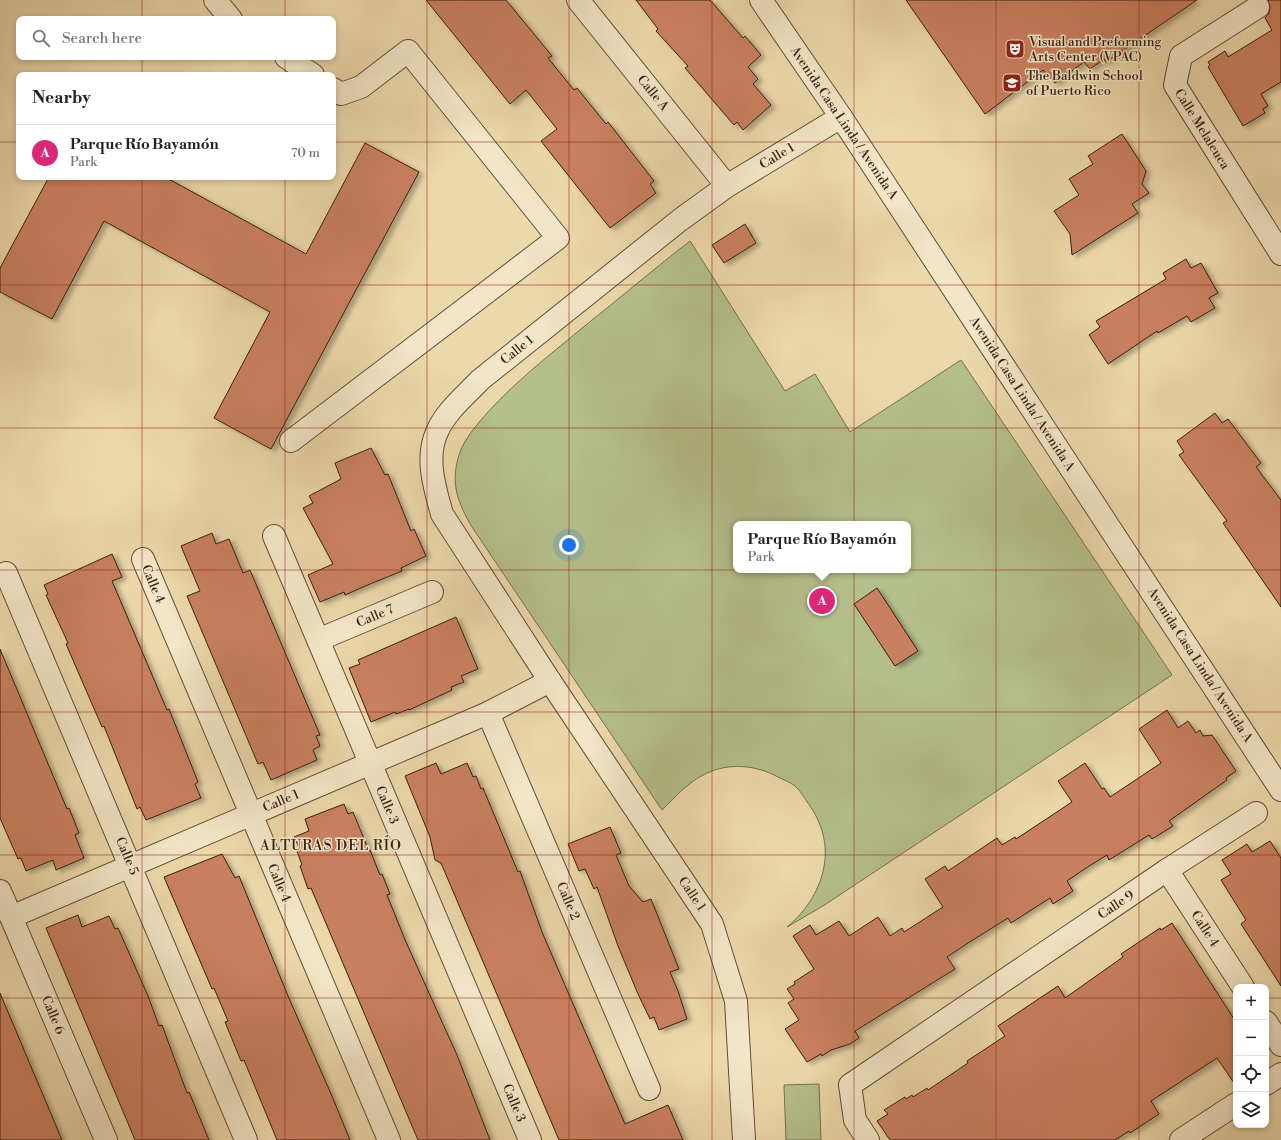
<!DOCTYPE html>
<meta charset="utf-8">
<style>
:root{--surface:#fff;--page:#f6f6f6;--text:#222;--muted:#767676;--line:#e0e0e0;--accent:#db2777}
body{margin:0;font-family:"Libre Bodoni",serif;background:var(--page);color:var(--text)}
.controls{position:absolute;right:12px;bottom:12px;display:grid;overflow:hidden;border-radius:8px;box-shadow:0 2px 6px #0003}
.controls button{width:36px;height:36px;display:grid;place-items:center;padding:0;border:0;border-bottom:1px solid var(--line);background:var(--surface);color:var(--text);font:20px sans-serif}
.you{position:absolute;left:569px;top:545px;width:14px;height:14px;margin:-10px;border:3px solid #fff;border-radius:50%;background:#1a73e8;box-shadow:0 0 0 6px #1a73e833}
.badge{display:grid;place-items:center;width:26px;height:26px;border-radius:50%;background:var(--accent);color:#fff;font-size:13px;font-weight:700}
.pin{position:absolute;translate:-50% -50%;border:2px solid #fff;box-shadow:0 1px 4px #0006}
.popup{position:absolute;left:733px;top:521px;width:178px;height:52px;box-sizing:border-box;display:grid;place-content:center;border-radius:8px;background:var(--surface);filter:drop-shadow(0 1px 3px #0005);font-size:13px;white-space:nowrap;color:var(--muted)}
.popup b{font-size:15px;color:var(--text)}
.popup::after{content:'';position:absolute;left:50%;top:100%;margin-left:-8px;border:8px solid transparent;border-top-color:var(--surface)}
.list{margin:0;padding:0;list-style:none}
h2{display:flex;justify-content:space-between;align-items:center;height:52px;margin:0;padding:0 16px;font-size:17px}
h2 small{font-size:13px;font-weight:400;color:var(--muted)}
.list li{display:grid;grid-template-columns:26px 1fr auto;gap:12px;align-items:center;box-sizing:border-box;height:56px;padding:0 16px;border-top:1px solid var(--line)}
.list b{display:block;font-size:15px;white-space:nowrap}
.list p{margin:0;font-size:13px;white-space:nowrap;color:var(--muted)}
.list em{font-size:13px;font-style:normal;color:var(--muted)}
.icon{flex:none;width:22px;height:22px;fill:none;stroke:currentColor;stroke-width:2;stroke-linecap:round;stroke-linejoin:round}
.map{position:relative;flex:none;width:1281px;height:1140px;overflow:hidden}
.search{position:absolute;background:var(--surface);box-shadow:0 2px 6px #0003;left:16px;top:16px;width:320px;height:44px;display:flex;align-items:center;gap:10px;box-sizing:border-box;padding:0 14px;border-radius:8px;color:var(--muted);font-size:15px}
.panel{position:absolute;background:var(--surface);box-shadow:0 2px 6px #0003;left:16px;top:72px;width:320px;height:108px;border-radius:8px}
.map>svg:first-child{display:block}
.green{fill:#b4bf8b;stroke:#766f4e;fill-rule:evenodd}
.building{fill:#c98061;stroke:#371f11;filter:url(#shadow)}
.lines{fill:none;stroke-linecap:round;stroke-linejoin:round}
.minor-casing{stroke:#644d37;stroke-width:24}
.tertiary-casing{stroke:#644d37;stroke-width:24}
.minor{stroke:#f3e6c8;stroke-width:22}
.tertiary{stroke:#f3e6c8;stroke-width:22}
.grid{fill:none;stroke:#8f2418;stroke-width:1;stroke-opacity:0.55}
.labels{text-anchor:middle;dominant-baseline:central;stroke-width:3;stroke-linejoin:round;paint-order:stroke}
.poi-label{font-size:13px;fill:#371f11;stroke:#f3e6c8;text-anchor:start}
.street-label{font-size:13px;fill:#371f11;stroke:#f3e6c8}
.neighbourhood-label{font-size:14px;letter-spacing:1px;fill:#371f11;stroke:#f3e6c8}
</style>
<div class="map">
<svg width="1281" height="1140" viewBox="0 0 1281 1140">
<defs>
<filter id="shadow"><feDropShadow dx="4.5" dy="2.5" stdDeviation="2" flood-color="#0004"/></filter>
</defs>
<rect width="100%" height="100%" fill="#ecd8aa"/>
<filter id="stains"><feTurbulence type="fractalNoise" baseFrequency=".005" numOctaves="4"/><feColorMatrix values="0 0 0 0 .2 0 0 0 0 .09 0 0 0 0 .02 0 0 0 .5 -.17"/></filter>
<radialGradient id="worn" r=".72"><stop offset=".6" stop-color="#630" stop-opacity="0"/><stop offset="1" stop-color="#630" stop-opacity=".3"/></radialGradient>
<!-- green -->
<g class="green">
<path d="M690,241L785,391L815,374L850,432L961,360L1172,675L823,906L787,927C824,896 839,848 810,806C805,799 801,791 795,786C790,782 782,779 776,776C757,766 733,763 712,771C692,778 676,796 662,810L472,527C458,503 450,484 459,455C464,439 476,426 487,413C517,380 552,353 586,325C621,297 655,268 690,241ZM736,524H908V570H736Z"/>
<path d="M819,1084L821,1140H786L784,1085Z"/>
</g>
<!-- building -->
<g class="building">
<path d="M426,0H506L552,56L548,58L574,90L577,88L606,124L608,122L654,181L650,184L656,193L610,228L541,141L557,129L526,90L510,104Z"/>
<path d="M636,0H710L743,38L745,36L761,55L748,67L758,79L753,84L771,105L743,130L737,122L734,125L685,68L688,66L656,31L658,29Z"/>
<path d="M906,0H1197L1106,62L1104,59L1090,69L1084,62L1055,83L1043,70L985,114Z"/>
<path d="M1268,0H1281V82L1261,94L1268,106L1263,109L1265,113L1243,126L1208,67L1210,65L1208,62L1225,51L1228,57L1272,30L1265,18L1269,13L1270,7Z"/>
<path d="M1122,134L1146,171L1142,184L1149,193L1132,204L1138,213L1072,255L1070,234L1054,211L1079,195L1069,179L1093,164L1088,156Z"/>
<path d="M365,143L419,172L271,449L214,418L270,312L104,221L52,319L0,292V268L49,177H165L306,254Z"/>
<path d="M745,224L756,243L724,263L712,245Z"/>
<path d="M1186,259L1191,268L1201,263L1218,293L1209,298L1215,308L1191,322L1187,316L1158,333L1157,331L1108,364L1089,335L1100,327L1096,321L1166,279L1163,273Z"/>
<path d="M1215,413L1222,423L1228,419L1261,463L1256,467L1281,500V607L1223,523L1227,521L1179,455L1184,452L1177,441Z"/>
<path d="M371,448L385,475L388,474L411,531L414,529L426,556L401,568L402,571L370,584L345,595L344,592L320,602L308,575L333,564L303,508L313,503L309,496L341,479L335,463Z"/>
<path d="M212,533L216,544L229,539L243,573L250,570L320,735L316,736L320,746L313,750L317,760L271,780L263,762L258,764L187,596L200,591L181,546Z"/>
<path d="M112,554L122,577L112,581L167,710L169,709L198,782L195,784L201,798L146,820L140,807L137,809L104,726L102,727L66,644L68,643L46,595L48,594L44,585Z"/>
<path d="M877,588L918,651L895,666L854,604Z"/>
<path d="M456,617L478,669L461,676L464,682L451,687L452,690L409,710V709L396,714L395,712L371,722L349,668L360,664L358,660Z"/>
<path d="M0,649L67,809L69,808L79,833L75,835L84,858L56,870L53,860L26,871L21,858L18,859L0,818Z"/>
<path d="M1167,710L1178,728L1188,721L1196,733L1200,730L1203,736L1212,735L1236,771L1226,778L1227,780L1169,821L1173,826L1152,839L1149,835L1109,860L1107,855L1086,868L1067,881L1073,891L1053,904L1050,898L1011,923L1008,918L968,943L947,957L955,969L855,1031L859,1038L850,1044L831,1050L822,1056L821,1054L807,1062L785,1029L799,1020L788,1003L794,999L787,989L795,984L794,982L814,969L793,936L810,925L816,935L839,921L849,936L878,917L890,936L902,928L904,932L943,907L925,879L945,866L948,871L997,838L1002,845L1015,837L1016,839L1072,802L1058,781L1085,763L1102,789L1104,788L1110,797L1161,763L1139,729Z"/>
<path d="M436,763L441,774L467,763L473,777L476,776L481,789L483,788L518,872L520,871L542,932L625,1124L668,1105L683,1140H559L441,863L435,860L430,837L405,776Z"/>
<path d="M344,804L348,814L353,812L369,851L370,850L380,875L382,874L390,894L387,895L406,942L457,1055L490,1140H418L311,888L308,889L300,866L302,865L297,851L300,850L294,837L309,831L305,819Z"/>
<path d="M610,827L621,853L616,855L629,886L643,902L651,899L679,969L670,972L678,991L687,1019L659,1030L654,1017L650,1019L638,994L618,946L597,887L594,889L585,869L579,871L568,844Z"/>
<path d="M1270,841L1281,858V986L1241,924L1246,920L1221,880L1231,874L1222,860L1247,844L1252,852Z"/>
<path d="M222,854L235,878L239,876L288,996L332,1096L350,1140H277L244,1060L241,1061L225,1022L228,1021L214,988L212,989L164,877Z"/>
<path d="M78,915L82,927L109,916L115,929L118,928L148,996L159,1026L162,1025L187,1093L189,1092L209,1140H135L46,928Z"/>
<path d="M1172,923L1236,1022V1086L1217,1058L1151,1101L1159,1114L1130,1133L1129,1131L1115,1140H890L877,1121L888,1114L884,1110L905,1097L906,1099L912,1095L913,1097L927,1088L928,1090L968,1063L967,1061L1005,1036L998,1026L1058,986L1065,998L1123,957L1121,954L1160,928L1161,930Z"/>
<path d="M0,993L62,1140H0Z"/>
</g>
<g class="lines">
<defs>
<g id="minor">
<path d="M215,0L231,19"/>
<path d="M578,0L727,186"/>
<path d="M1258,7L1181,56L1175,85L1281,254"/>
<path d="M286,57L313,75"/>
<path d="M291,441L558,238L408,51L361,87L341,94L333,89"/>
<path d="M274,536L530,1140"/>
<path d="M143,559L389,1140"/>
<path d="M6,573L246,1140"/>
<path d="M318,640L432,592"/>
<path d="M488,713L649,1089"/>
<path d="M1167,870L1243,987"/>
<path d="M0,891L106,1140"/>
<path d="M11,917L488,713L550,681"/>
<path d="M1266,1022L1281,1045"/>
<path d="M1266,1084L1281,1074"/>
<path d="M744,1140L736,1001L712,924L550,681L442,514C435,489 425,458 437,432C445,412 466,395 480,380L680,220L727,186L841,117"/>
<path d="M868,1140L855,1120L850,1085L1167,870L1256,813"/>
<path d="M1181,1140L1236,1104"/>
</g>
<path id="tertiary" d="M761,0L841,117L1281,790"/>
</defs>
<!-- minor casing -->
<use href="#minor" class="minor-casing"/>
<!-- tertiary casing -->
<use href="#tertiary" class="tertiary-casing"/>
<!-- minor -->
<use href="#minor" class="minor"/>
<!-- tertiary -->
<use href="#tertiary" class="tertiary"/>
</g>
<!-- grid -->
<path class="grid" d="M142,0V19M285,0V19M427,0V1140M569,0V1140M712,0V1140M854,0V1140M996,0V1140M1139,0V1140M142,57V75M285,57V75M0,142H19M333,142H1281M142,177V1140M285,177V1140M0,285H1281M0,428H1281M0,570H1281M0,712H1281M0,855H1281M0,998H1236M1266,998H1281"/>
<!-- icons -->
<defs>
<symbol id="theatre-square" viewBox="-11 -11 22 22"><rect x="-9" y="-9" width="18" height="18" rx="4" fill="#8f2418" stroke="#f3e6c8"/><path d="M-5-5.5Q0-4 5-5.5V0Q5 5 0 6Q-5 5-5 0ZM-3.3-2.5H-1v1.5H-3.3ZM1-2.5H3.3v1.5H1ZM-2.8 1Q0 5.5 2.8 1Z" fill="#fff"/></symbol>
<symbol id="school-square" viewBox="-11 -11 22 22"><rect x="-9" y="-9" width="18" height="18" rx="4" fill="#8f2418" stroke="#f3e6c8"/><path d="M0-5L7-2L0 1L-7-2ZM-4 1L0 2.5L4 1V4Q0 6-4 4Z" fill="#fff"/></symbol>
</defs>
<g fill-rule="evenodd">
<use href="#theatre-square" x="1004" y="38" width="22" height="22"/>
<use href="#school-square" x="1001" y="72" width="22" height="22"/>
</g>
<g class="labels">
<!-- poi labels -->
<g class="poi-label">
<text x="1029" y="42">Visual and Preforming<tspan x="1029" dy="15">Arts Center (VPAC)</tspan></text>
<text x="1026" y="76">The Baldwin School<tspan x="1026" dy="15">of Puerto Rico</tspan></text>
</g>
<!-- street labels -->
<g class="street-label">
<text transform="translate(653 93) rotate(51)">Calle A</text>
<text transform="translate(844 123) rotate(56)">Avenida Casa Linda / Avenida A</text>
<text transform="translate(1202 129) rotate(58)">Calle Melaleuca</text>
<text transform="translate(777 156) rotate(-31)">Calle 1</text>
<text transform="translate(517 350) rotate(-39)">Calle 1</text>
<text transform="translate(1022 394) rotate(57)">Avenida Casa Linda / Avenida A</text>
<text transform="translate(153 584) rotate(67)">Calle 4</text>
<text transform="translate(375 616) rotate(-23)">Calle 7</text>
<text transform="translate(1200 665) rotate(57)">Avenida Casa Linda / Avenida A</text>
<text transform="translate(281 801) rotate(-23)">Calle 1</text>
<text transform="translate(387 805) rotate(67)">Calle 3</text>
<text transform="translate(127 856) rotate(67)">Calle 5</text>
<text transform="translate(279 883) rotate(67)">Calle 4</text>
<text transform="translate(692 894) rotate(56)">Calle 1</text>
<text transform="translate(568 901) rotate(67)">Calle 2</text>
<text transform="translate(1116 905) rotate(-34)">Calle 9</text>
<text transform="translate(1205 929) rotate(57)">Calle 4</text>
<text transform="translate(53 1015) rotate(67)">Calle 6</text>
<text transform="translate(514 1103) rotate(67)">Calle 3</text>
</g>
<!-- neighbourhood labels -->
<g class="neighbourhood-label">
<text x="331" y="846">ALTURAS DEL RÍO</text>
</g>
</g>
<rect width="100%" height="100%" filter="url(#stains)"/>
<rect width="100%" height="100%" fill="url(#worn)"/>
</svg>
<div class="controls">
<button>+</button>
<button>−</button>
<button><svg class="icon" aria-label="locate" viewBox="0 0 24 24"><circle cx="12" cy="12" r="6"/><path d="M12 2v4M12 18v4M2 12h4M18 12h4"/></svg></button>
<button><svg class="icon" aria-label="layers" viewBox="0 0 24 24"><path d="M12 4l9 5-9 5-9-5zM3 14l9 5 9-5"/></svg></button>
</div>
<div class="you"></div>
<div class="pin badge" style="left:822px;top:601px">A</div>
<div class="popup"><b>Parque Río Bayamón</b>Park</div>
<div class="search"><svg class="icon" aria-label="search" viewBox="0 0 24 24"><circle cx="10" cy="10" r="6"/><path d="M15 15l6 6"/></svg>Search here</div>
<section class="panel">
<h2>Nearby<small></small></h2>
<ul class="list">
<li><span class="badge">A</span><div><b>Parque Río Bayamón</b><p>Park</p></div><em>70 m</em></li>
</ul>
</section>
</div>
